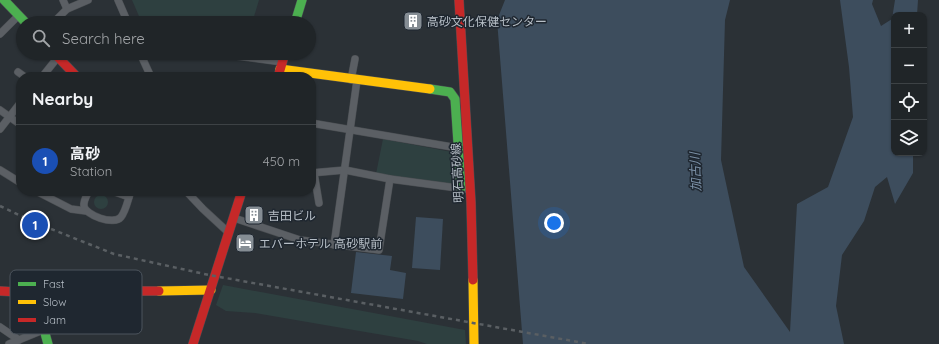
<!DOCTYPE html>
<meta charset="utf-8">
<style>
:root{--surface:#202528;--page:#2d3134;--text:#f1f3f6;--muted:#a2a5a8;--line:#3d4245;--accent:#858d94}
body{margin:0;font-family:Quicksand,"Noto Sans JP",sans-serif;background:var(--page);color:var(--text)}
.controls{position:absolute;right:12px;top:12px;display:grid;overflow:hidden;border-radius:8px;box-shadow:0 1px 3px #0004}
.controls button{width:36px;height:36px;display:grid;place-items:center;padding:0;border:0;border-bottom:1px solid var(--line);background:var(--surface);color:var(--text);font:20px sans-serif}
.you{position:absolute;left:554px;top:223px;width:14px;height:14px;margin:-10px;border:3px solid #fff;border-radius:50%;background:#1a73e8;box-shadow:0 0 0 6px #1a73e833}
.badge{display:grid;place-items:center;width:26px;height:26px;border-radius:50%;background:var(--accent);color:#fff;font-size:13px;font-weight:700}
.pin{position:absolute;translate:-50% -50%;border:2px solid #fff;box-shadow:0 1px 4px #0006}
.list{margin:0;padding:0;list-style:none}
h2{display:flex;justify-content:space-between;align-items:center;height:52px;margin:0;padding:0 16px;font-size:17px}
h2 small{font-size:13px;font-weight:400;color:var(--muted)}
.list li{display:grid;grid-template-columns:26px 1fr auto;gap:12px;align-items:center;box-sizing:border-box;height:72px;padding:0 16px;border-top:1px solid var(--line)}
.list b{display:block;font-size:15px;white-space:nowrap}
.list p{margin:0;font-size:13px;white-space:nowrap;color:var(--muted)}
.list em{font-size:13px;font-style:normal;color:var(--muted)}
.icon{flex:none;width:22px;height:22px;fill:none;stroke:currentColor;stroke-width:2;stroke-linecap:round;stroke-linejoin:round}
.map{position:relative;flex:none;width:939px;height:344px;overflow:hidden}
.search{position:absolute;background:var(--surface);box-shadow:0 1px 3px #0004;left:16px;top:16px;width:300px;height:44px;display:flex;align-items:center;gap:10px;box-sizing:border-box;padding:0 14px;border-radius:22px;color:var(--muted);font-size:15px}
.panel{position:absolute;background:var(--surface);box-shadow:0 1px 3px #0004;left:16px;top:72px;width:300px;height:124px;border-radius:16px}
.map>svg:first-child{display:block}
.green{fill:#2e4040}
.water{fill:#3d4d5d}
.lines{fill:none;stroke-linecap:round;stroke-linejoin:round}
.street-casing{stroke:#494d51;stroke-width:8}
.fast-casing{stroke:#494d51;stroke-width:10}
.slow-casing{stroke:#494d51;stroke-width:10}
.jam-casing{stroke:#494d51;stroke-width:10}
.street{stroke:#5b5f64;stroke-width:7}
.fast{stroke:#4caf50;stroke-width:9}
.slow{stroke:#ffc107;stroke-width:9}
.jam{stroke:#c62828;stroke-width:9}
.rail{stroke:#5a5f63;stroke-width:2.5;stroke-dasharray:4 4;stroke-linecap:butt}
.labels{text-anchor:middle;dominant-baseline:central;stroke-width:3;stroke-linejoin:round;paint-order:stroke}
.poi-label{font-size:12px;fill:#b6bec6;stroke:#1f2730;text-anchor:start}
.street-label{font-size:12px;fill:#b6bec6;stroke:#1f2730}
.water-label{font-size:13px;font-style:italic;fill:#7b90a6;stroke:#1f2730}
.key{fill:#1f2730;stroke:#4c545d;stroke-width:1}
.key-label{font-size:11px;fill:#b6bec6}
</style>
<div class="map">
<svg width="939" height="344" viewBox="0 0 939 344">
<rect width="100%" height="100%" fill="#2b3136"/>
<!-- green -->
<g class="green">
<path d="M132,0H259L252,23H142Z"/>
<path d="M383,139L452,152L455,155L457,186L376,174Z"/>
<circle cx="101" cy="202" r="7"/>
<path d="M223,285L465,330L466,344H427L418,341L255,313L226,311L216,305Z"/>
</g>
<!-- water -->
<g class="water">
<path d="M505,0H730L725,20L721,160L744,267L790,332L797,204L828,187L853,117L849,67L840,0H873L872,4L881,26L892,19L895,0H918L917,15H894V153H913V173L895,204L887,177L875,187L864,221L842,255L836,306L844,344H523L497,20Z"/>
<path d="M416,217L443,219L440,270L412,268Z"/>
<path d="M356,252L392,256L390,270L406,273L403,299L351,293Z"/>
</g>
<g class="lines">
<defs>
<g id="street">
<path d="M63,0L67,9"/>
<path d="M118,0L128,23"/>
<path d="M53,23L67,9L88,0"/>
<path d="M0,34L19,15"/>
<path d="M140,53L151,77"/>
<path d="M166,53L237,56L282,62"/>
<path d="M18,72L25,77"/>
<path d="M42,77L58,57"/>
<path d="M351,80L355,59"/>
<path d="M0,110L21,125"/>
<path d="M311,123L458,148"/>
<path d="M0,129L21,102"/>
<path d="M0,170L21,183"/>
<path d="M311,173L345,170L390,179L465,189"/>
<path d="M314,173L319,203"/>
<path d="M36,191L71,209L86,211"/>
<path d="M89,191C87,195 83,201 84,206C85,215 114,226 121,217C126,211 128,199 131,191"/>
<path d="M112,191L129,197"/>
<path d="M186,191L203,209L229,233"/>
<path d="M234,218L300,240L379,250L390,179"/>
<path d="M334,245L357,80"/>
<path d="M0,327L19,340"/>
<path d="M9,344L43,330"/>
</g>
<g id="fast">
<path d="M4,0L26,23"/>
<path d="M295,23L302,0"/>
<path d="M430,89L450,92L455,99L461,188"/>
<path d="M44,296C40,313 43,327 48,344"/>
</g>
<g id="slow">
<path d="M280,69L430,89"/>
<path d="M473,280L474,344"/>
<path d="M159,291L211,290"/>
</g>
<g id="jam">
<path d="M459,0L471,202L473,280"/>
<path d="M54,53L77,77"/>
<path d="M278,77L285,53"/>
<path d="M0,291L35,293L64,303H72L109,294L137,291H159"/>
<path d="M193,344L242,191"/>
</g>
</defs>
<!-- street casing -->
<use href="#street" class="street-casing"/>
<!-- fast casing -->
<use href="#fast" class="fast-casing"/>
<!-- slow casing -->
<use href="#slow" class="slow-casing"/>
<!-- jam casing -->
<use href="#jam" class="jam-casing"/>
<!-- street -->
<use href="#street" class="street"/>
<!-- fast -->
<use href="#fast" class="fast"/>
<!-- slow -->
<use href="#slow" class="slow"/>
<!-- jam -->
<use href="#jam" class="jam"/>
<!-- rail -->
<path class="rail" d="M0,206L36,223L114,254L209,275L589,344"/>
</g>
<!-- icons -->
<defs>
<symbol id="building-square" viewBox="-11 -11 22 22"><rect x="-9" y="-9" width="18" height="18" rx="4" fill="#858d94" stroke="#1f2730"/><path d="M-4-6H4V6H1V3H-1V6H-4ZM-2.5-4.3h1.7v1.8h-1.7ZM.8-4.3h1.7v1.8H.8ZM-2.5-1h1.7V.8h-1.7ZM.8-1h1.7V.8H.8Z" fill="#fff"/></symbol>
<symbol id="hotel-square" viewBox="-11 -11 22 22"><rect x="-9" y="-9" width="18" height="18" rx="4" fill="#858d94" stroke="#1f2730"/><path d="M-6-4.5h1.5V1H6V5H4.5V3h-9V5H-6ZM-4 0a1.8 1.8 0 1 1 3.6 0ZM.5 0V-2.5h3Q6-2.5 6 0Z" fill="#fff"/></symbol>
</defs>
<g fill-rule="evenodd">
<use href="#building-square" x="402" y="10" width="22" height="22"/>
<use href="#building-square" x="243" y="204" width="22" height="22"/>
<use href="#hotel-square" x="234" y="232" width="22" height="22"/>
</g>
<g class="labels">
<!-- poi labels -->
<g class="poi-label">
<text x="427" y="21">高砂文化保健センター</text>
<text x="268" y="215">吉田ビル</text>
<text x="259" y="243">エバーホテル 高砂駅前</text>
</g>
<!-- street labels -->
<g class="street-label">
<text transform="translate(457 173) rotate(-93)">明石高砂線</text>
</g>
<!-- water labels -->
<g class="water-label">
<text transform="translate(695 172) rotate(-92)">加古川</text>
</g>
</g>
<!-- legend -->
<rect x="10" y="270" width="132" height="64" rx="6" class="key"/>
<rect x="18" y="282" width="18" height="4" fill="#4caf50"/>
<rect x="18" y="300" width="18" height="4" fill="#ffc107"/>
<rect x="18" y="318" width="18" height="4" fill="#c62828"/>
<g class="key-label">
<text x="43" y="288">Fast</text>
<text x="43" y="306">Slow</text>
<text x="43" y="324">Jam</text>
</g>
</svg>
<div class="controls">
<button>+</button>
<button>−</button>
<button><svg class="icon" aria-label="locate" viewBox="0 0 24 24"><circle cx="12" cy="12" r="6"/><path d="M12 2v4M12 18v4M2 12h4M18 12h4"/></svg></button>
<button><svg class="icon" aria-label="layers" viewBox="0 0 24 24"><path d="M12 4l9 5-9 5-9-5zM3 14l9 5 9-5"/></svg></button>
</div>
<div class="you"></div>
<div class="pin badge" style="left:35px;top:225px;background:#1a4fb4">1</div>
<div class="search"><svg class="icon" aria-label="search" viewBox="0 0 24 24"><circle cx="10" cy="10" r="6"/><path d="M15 15l6 6"/></svg>Search here</div>
<section class="panel">
<h2>Nearby<small></small></h2>
<ul class="list">
<li><span class="badge" style="background:#1a4fb4">1</span><div><b>高砂</b><p>Station</p></div><em>450 m</em></li>
</ul>
</section>
</div>
